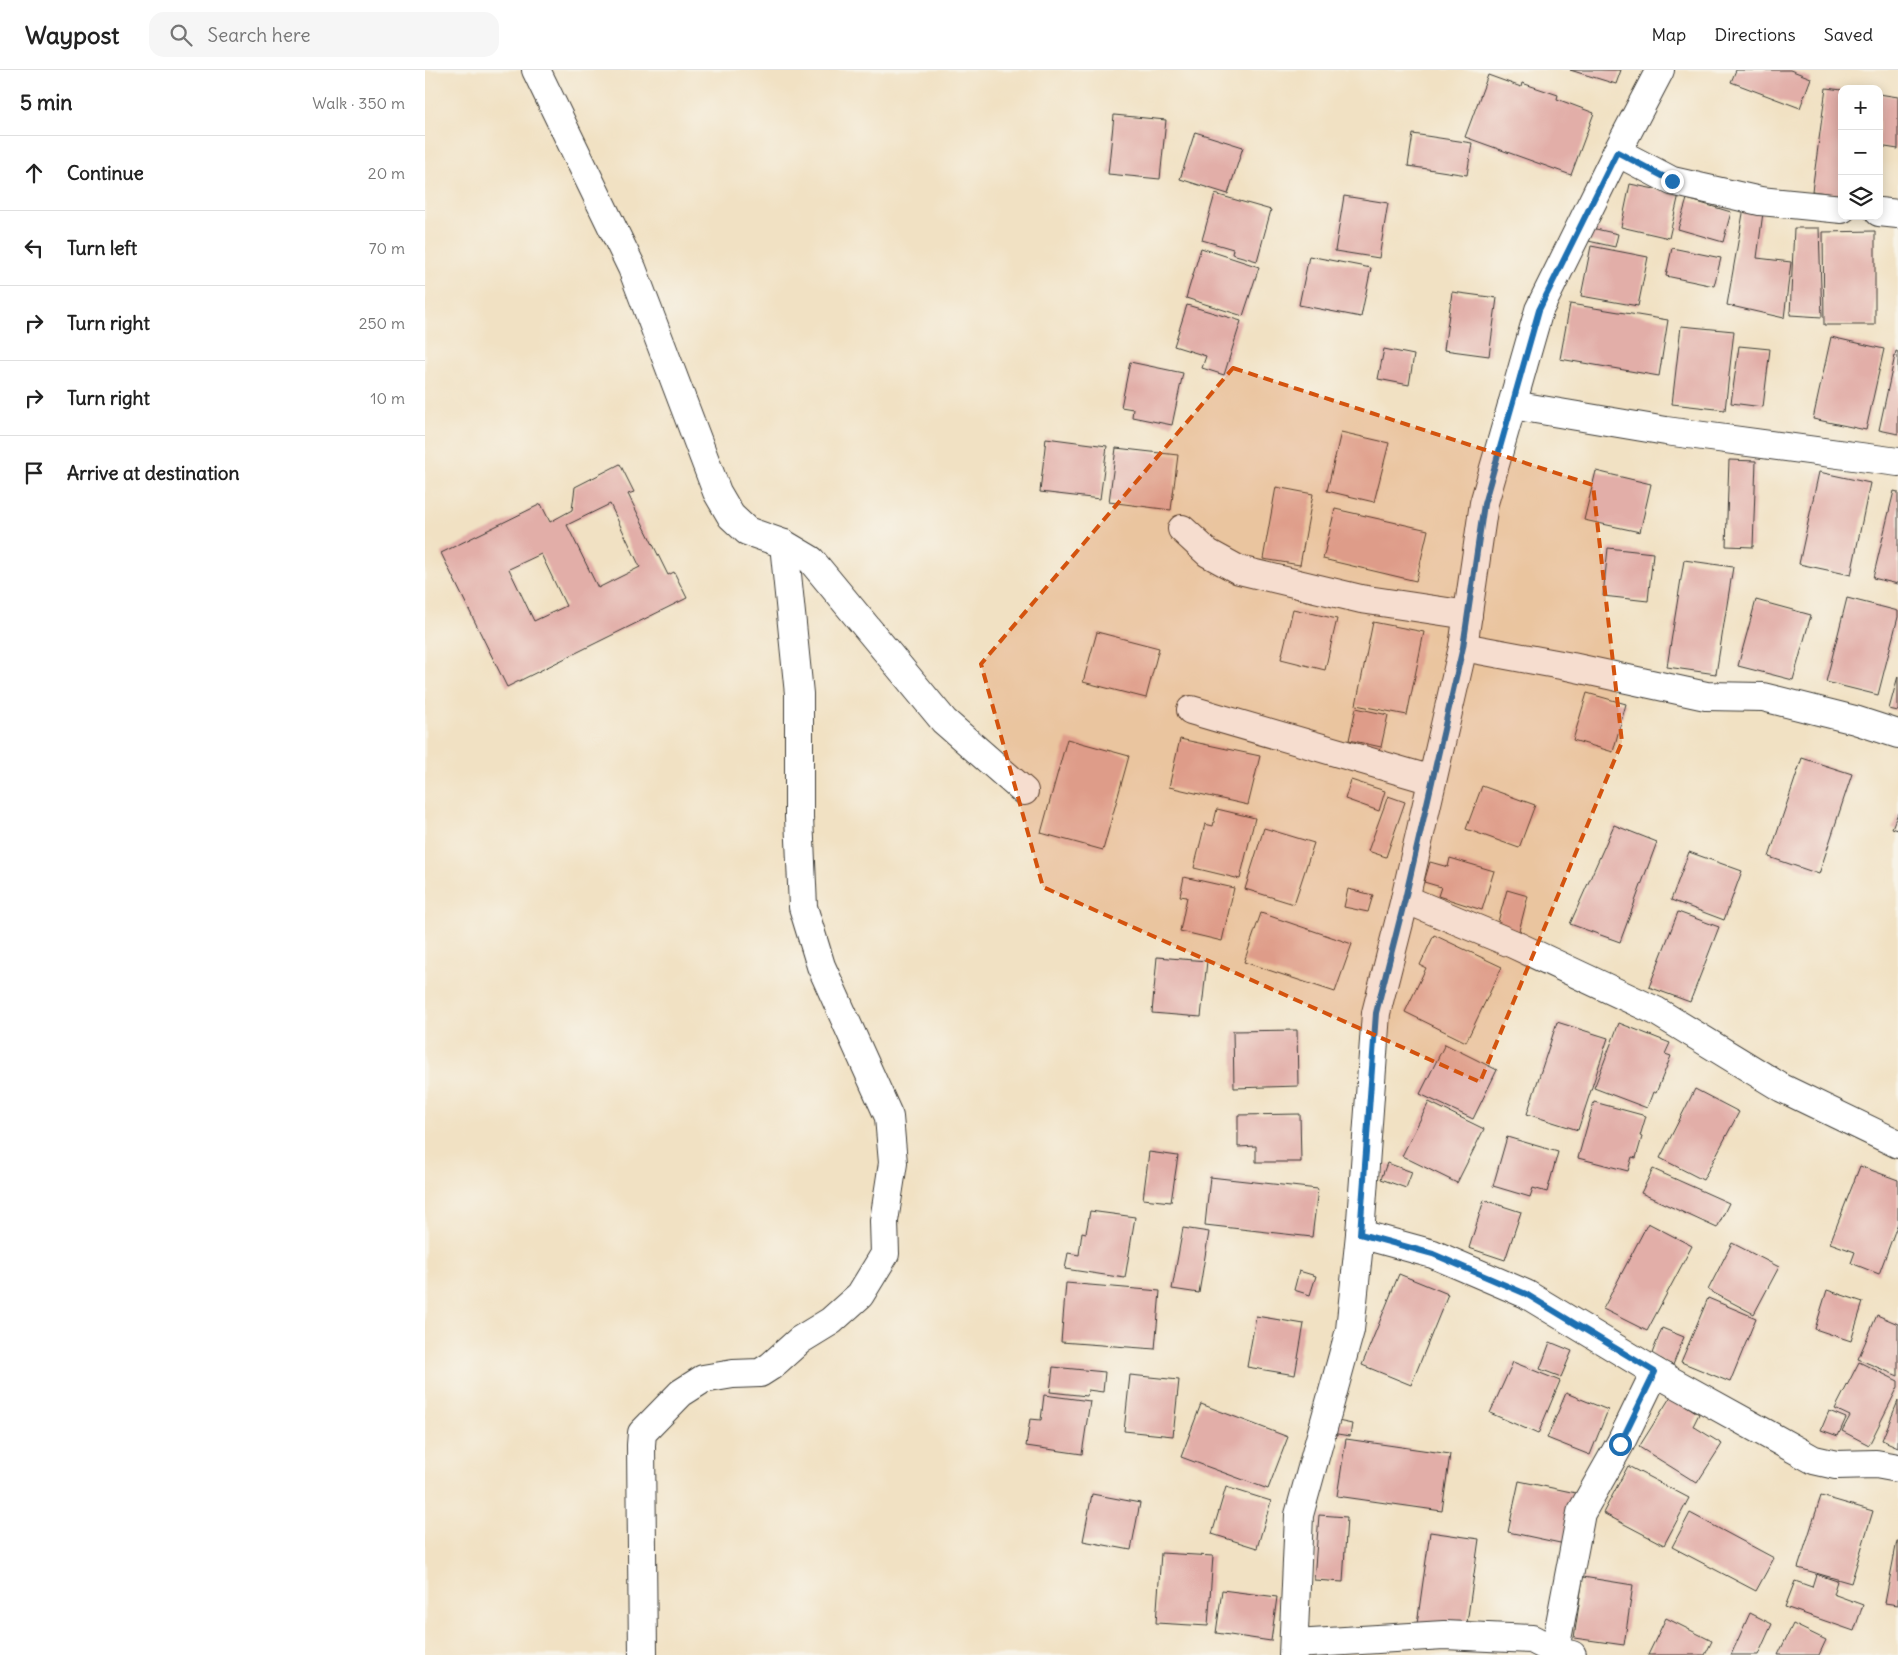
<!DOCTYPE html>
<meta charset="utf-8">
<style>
:root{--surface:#fff;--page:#f6f6f6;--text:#222;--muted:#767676;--line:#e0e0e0}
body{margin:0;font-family:Delius,sans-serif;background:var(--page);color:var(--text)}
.controls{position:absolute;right:15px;top:15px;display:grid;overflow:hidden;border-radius:10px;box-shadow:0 2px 12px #0003}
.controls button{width:45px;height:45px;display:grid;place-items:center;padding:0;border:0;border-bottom:1px solid var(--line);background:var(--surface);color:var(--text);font:25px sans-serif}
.stop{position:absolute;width:15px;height:15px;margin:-11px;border:4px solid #1f6fb2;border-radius:50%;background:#fff}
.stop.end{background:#1f6fb2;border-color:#fff;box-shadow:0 1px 5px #0008}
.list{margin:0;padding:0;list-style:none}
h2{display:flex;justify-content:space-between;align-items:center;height:65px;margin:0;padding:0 20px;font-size:21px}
h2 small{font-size:16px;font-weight:400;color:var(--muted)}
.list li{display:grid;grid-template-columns:32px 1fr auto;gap:15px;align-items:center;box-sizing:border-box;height:75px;padding:0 20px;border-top:1px solid var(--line)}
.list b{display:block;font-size:19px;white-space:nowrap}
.list em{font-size:16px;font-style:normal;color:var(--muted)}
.icon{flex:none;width:28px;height:28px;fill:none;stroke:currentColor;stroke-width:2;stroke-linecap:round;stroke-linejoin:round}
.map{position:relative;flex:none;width:1473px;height:1585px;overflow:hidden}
header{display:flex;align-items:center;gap:30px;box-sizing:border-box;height:70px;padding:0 25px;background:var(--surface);border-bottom:1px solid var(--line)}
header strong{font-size:24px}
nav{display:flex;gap:28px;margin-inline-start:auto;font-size:18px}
.search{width:350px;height:45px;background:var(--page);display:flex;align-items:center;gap:12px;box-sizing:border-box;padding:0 18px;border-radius:15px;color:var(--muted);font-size:19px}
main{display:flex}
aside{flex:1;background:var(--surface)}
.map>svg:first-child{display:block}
.building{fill:#e2aea8;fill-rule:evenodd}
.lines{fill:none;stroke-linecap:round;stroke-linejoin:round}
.minor-casing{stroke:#3c3a35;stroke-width:30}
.minor{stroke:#fff;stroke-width:28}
.route{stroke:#1f6fb2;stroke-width:6}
.marked{fill:#d4530e;fill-opacity:0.2;stroke:#d4530e;stroke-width:4;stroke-dasharray:10 6;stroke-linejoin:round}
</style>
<header>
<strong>Waypost</strong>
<div class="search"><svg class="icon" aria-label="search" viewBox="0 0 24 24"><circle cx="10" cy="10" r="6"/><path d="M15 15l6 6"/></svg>Search here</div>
<nav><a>Map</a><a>Directions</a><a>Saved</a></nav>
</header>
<main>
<aside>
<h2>5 min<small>Walk · 350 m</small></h2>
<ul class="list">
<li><svg class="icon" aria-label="ahead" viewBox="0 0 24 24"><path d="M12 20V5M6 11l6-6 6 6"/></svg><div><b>Continue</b></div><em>20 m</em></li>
<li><svg class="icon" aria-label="left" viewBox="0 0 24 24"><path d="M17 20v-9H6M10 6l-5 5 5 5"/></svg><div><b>Turn left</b></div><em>70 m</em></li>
<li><svg class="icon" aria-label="right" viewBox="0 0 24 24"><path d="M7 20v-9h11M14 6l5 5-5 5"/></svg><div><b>Turn right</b></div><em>250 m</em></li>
<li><svg class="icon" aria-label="right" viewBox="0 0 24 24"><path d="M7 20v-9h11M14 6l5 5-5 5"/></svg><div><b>Turn right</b></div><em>10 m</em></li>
<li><svg class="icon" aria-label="arrive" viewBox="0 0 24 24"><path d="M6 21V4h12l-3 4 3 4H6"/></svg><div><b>Arrive at destination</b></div></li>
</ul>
</aside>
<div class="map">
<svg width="1473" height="1585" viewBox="0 0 1473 1585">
<rect width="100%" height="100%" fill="#f7f3e8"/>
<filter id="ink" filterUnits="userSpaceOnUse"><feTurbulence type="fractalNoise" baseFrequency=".02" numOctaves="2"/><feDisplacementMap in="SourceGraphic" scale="10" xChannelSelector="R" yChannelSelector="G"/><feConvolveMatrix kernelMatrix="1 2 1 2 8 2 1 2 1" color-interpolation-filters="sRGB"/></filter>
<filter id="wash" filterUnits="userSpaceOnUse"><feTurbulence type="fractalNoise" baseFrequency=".0096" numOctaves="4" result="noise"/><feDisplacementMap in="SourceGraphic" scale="20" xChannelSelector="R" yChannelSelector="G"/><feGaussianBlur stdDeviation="1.12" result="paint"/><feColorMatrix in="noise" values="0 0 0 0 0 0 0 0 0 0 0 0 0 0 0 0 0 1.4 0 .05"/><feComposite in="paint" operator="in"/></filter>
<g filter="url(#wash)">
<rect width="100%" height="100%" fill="#f1e1c3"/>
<g id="blocks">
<!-- building -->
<g class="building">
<path d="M1145,0H1196L1191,14Z"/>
<path d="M1311,0H1365L1386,8L1375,38L1306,12Z"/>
<path d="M1063,5L1096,17L1097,13L1133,25L1132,29L1169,43L1146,105L1040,67Z"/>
<path d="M1401,18L1417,20V125L1387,121Z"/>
<path d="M1454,24L1473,27V79L1454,76Z"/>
<path d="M689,45L741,50L735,109L683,104Z"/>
<path d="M770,62L818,77L803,124L755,109Z"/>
<path d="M988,64L1047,73L1042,105L983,96Z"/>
<path d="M1205,114L1254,124L1244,168L1196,157Z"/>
<path d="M790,124L846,140L832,191L807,184L808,179L777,170Z"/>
<path d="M919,126L963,133L954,188L910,181Z"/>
<path d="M1262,129L1306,142L1298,172L1253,159Z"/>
<path d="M1320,132L1339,135L1332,188L1366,192L1359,248L1302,235Z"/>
<path d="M1162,157L1193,164L1190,177L1159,170Z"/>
<path d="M1369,158H1394L1397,247L1365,245Z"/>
<path d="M1450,161V255H1399L1398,162Z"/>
<path d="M1166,176L1223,187L1213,236L1156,226Z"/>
<path d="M776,178L834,197L818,246L761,228Z"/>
<path d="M1247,178L1296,188L1289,216L1241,206Z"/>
<path d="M884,186L946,198L936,247L874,235Z"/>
<path d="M1027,222L1072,228L1064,286L1019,280Z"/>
<path d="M1145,234L1243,250L1234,306L1135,289Z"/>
<path d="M762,235L816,251L799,305L777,298L781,286L749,276Z"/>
<path d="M1256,256L1309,261L1300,340L1247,334Z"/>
<path d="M1406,267L1459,279L1441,360L1388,349Z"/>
<path d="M1314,276L1345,279L1338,337L1306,333Z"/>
<path d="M959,279L989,285L984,315L953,309Z"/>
<path d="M1471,281L1473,282V364L1454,360Z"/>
<path d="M705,292L758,303L747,355L707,347L708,339L696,337Z"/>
<path d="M916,362L964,373L949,432L902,421Z"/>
<path d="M621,368L682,376L675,429L615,422Z"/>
<path d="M691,378L753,385L746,440L684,432Z"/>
<path d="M1304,390L1331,391L1328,477L1301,476Z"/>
<path d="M195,394L209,422L203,424L243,505L249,502L262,528L82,617L16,483L116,434L125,452L147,440L150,417ZM185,434L215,497L173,518L142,455ZM116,484L141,536L109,551L84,499Z"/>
<path d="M1171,401L1226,414L1215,462L1159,450Z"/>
<path d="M1394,402L1445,413L1426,505L1374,494Z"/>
<path d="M851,417L888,424L875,495L838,489Z"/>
<path d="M1469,421L1473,422V514L1448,508Z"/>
<path d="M910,439L1003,460L991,511L898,489Z"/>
<path d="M1183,478L1228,483L1223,531L1178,526Z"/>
<path d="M1259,490L1308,497L1291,604L1242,597Z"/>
<path d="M1422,528L1473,541V547L1453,625L1401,612Z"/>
<path d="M1331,530L1386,545L1368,610L1313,596Z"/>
<path d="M868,539L912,549L900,600L856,589Z"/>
<path d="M948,552L999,562L982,645L931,635Z"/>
<path d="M672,562L734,578L721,628L658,612Z"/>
<path d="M1473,606V641L1464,639Z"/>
<path d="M1162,623L1201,634L1188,682L1148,670Z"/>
<path d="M931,638L963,645L956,677L924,670Z"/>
<path d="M642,669L704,686L678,780L616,763Z"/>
<path d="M755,669L835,686L823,735L744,717Z"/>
<path d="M1377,688L1427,704L1394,804L1344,787Z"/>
<path d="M926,710L960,721L954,741L920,729Z"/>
<path d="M1057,716L1110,735L1094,778L1041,759Z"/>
<path d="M963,726L980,732L961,787L943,781Z"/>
<path d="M792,739L830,748L815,809L769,798L780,754L788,756Z"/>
<path d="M1473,743V760L1467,758Z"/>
<path d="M1189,755L1232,772L1195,872L1145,854Z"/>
<path d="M839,758L889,773L869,834L820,819Z"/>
<path d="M1264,782L1317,801L1299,850L1246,830Z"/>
<path d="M1025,788L1069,801L1057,840L1013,826L1016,817L999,812L1005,792L1023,797Z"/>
<path d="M759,807L809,818L797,871L755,861L762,827L755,826Z"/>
<path d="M923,819L948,825L943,842L919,837Z"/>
<path d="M1082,820L1103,826L1094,861L1072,855Z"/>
<path d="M1253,842L1294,857L1265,932L1224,917Z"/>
<path d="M836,843L927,874L910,922L819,892Z"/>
<path d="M1009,865L1077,897L1041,972L980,942L1001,898L995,895Z"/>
<path d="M732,887L782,891L776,947L727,943Z"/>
<path d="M1132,952L1183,968L1153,1060L1102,1044Z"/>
<path d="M1194,953L1245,973L1240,984L1246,986L1231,1023L1228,1022L1222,1038L1169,1018Z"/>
<path d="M872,960L873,1016L809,1018L808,961Z"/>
<path d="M1020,974L1072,1000L1048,1049L995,1024Z"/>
<path d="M1270,1019L1314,1042L1278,1110L1235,1088Z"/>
<path d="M1004,1032L1059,1059L1032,1113L977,1086Z"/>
<path d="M1169,1032L1221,1046L1215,1066L1217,1067L1211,1088L1207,1087L1203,1101L1153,1088Z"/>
<path d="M875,1044L876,1092H831V1076L813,1077V1045Z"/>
<path d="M1082,1067L1133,1082L1122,1122L1108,1118L1105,1127L1068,1116Z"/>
<path d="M724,1082L753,1086L746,1132L718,1129Z"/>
<path d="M962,1093L987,1102L981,1118L956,1109Z"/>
<path d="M1435,1096L1473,1110V1153L1454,1204L1426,1193L1430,1182L1405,1173Z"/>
<path d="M1228,1099L1304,1133L1292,1158L1216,1123Z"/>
<path d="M785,1107L893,1119L887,1167L780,1155Z"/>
<path d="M1059,1130L1096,1142L1080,1190L1044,1178Z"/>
<path d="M665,1141L710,1147L700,1208L640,1199L643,1183L654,1185L657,1162L661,1163Z"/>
<path d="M1223,1153L1267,1176L1222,1261L1178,1239Z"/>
<path d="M758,1158L784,1162L774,1223L747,1219Z"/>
<path d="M1307,1173L1354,1197L1329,1244L1283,1220Z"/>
<path d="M874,1201L891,1206L885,1225L869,1220Z"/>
<path d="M974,1204L1023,1224L986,1315L937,1295Z"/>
<path d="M641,1213L735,1221L730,1279L636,1272Z"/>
<path d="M1402,1220L1438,1232L1426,1271L1390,1259Z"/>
<path d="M1283,1228L1331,1248L1305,1312L1256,1292Z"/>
<path d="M1452,1245L1473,1254V1306L1433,1289Z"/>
<path d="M831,1246L879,1254L870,1305L822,1297Z"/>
<path d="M1237,1258L1259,1267L1248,1295L1226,1286Z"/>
<path d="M1125,1272L1147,1281L1136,1307L1115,1299Z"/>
<path d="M1088,1292L1135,1311L1113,1364L1065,1343Z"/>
<path d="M1434,1292L1473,1311V1317L1444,1375L1417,1361L1425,1346L1410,1339Z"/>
<path d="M628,1297L680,1302L678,1322L663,1320L662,1326L625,1322Z"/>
<path d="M705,1305L754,1310L748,1366L699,1361Z"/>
<path d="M1141,1323L1183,1340L1165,1385L1122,1368Z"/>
<path d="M619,1325L665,1331L657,1384L601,1376L605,1349L616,1350Z"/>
<path d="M1246,1326L1274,1344L1268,1356L1297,1374L1272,1413L1214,1377Z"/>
<path d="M1473,1331V1377L1457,1370Z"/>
<path d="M776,1334L863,1367L843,1419L756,1387Z"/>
<path d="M1404,1341L1421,1348L1413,1366L1396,1360Z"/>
<path d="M908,1350L927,1354L925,1366L906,1363Z"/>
<path d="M921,1369L1025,1384L1017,1441L912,1426Z"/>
<path d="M1203,1396L1264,1428L1239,1475L1178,1443Z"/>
<path d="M1094,1411L1151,1423L1140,1474L1083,1462Z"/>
<path d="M801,1417L846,1431L832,1478L787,1464Z"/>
<path d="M667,1424L715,1433L706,1480L658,1471Z"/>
<path d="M1396,1426L1448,1441L1426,1513L1373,1498Z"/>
<path d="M1265,1443L1349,1488L1331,1521L1247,1477Z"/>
<path d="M894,1445L922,1447L918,1512L889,1510Z"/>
<path d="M1005,1462L1054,1469L1041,1560L992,1554Z"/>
<path d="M1472,1471H1473V1535L1460,1533Z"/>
<path d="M736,1483L788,1486L783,1556L731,1553Z"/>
<path d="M1391,1504L1412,1511L1408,1524L1438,1535L1429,1561L1360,1537L1370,1511L1387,1517Z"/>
<path d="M1158,1507L1208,1515L1199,1575L1149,1568Z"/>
<path d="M797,1520L852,1527L846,1571L791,1563Z"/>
<path d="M1325,1543L1347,1554L1333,1585H1306Z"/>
<path d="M1241,1548L1287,1571L1280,1585H1223Z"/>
<path d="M1368,1554L1401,1570L1394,1585H1353Z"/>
</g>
</g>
</g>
<g filter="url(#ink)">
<use href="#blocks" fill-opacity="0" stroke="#3c3a35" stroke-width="1"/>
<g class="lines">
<defs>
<g id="minor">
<path d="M111,0L207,198L292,422L306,446L322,461L359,474L386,490L519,651L599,721"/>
<path d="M1192,82L1247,111L1335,131L1417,139"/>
<path d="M1454,142L1473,144"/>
<path d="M1087,335L1241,361L1473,392"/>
<path d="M757,459L783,483L814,500L936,529L1043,545"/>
<path d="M1038,577L1147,597L1281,626L1338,627L1430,650L1473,664"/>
<path d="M766,640L1007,710"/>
<path d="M980,829L1088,874L1231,941L1357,1018L1473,1074"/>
<path d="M935,1164L1008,1184L1101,1224L1230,1302L1389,1390L1411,1395L1451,1394L1473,1398"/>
<path d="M870,1574L1019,1565L1107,1569L1130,1581L1147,1585"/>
<path d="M218,1585L216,1375L217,1363L256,1323L278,1309L308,1304L335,1303L346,1296L375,1270L406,1251L435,1225L460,1184L459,1151L468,1093L464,1047L396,896L378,837L374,747V624L359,474"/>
<path d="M868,1585L874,1445L925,1260L935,1164L951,943L980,829L1038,577L1059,433L1114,240L1192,82L1235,0"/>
<path d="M1129,1585L1156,1443L1195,1374L1230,1302"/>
</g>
</defs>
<!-- minor casing -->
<use href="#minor" class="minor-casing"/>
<!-- minor -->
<use href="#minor" class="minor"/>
</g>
</g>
<g class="lines" filter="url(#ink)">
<!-- route -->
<path class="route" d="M1195,1374L1230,1302L1101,1224L1008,1184L935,1164L951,943L980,829L1038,577L1059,434L1114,240L1192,82L1247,111"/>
</g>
<!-- marked area -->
<path class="marked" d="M808,298L1168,415L1197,672L1055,1012L618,817L556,594Z"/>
</svg>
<div class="controls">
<button>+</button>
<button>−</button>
<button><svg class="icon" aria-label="layers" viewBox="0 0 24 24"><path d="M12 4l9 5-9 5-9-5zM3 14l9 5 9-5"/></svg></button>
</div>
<div class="stop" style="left:1195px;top:1374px"></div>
<div class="stop end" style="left:1247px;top:111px"></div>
</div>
</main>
